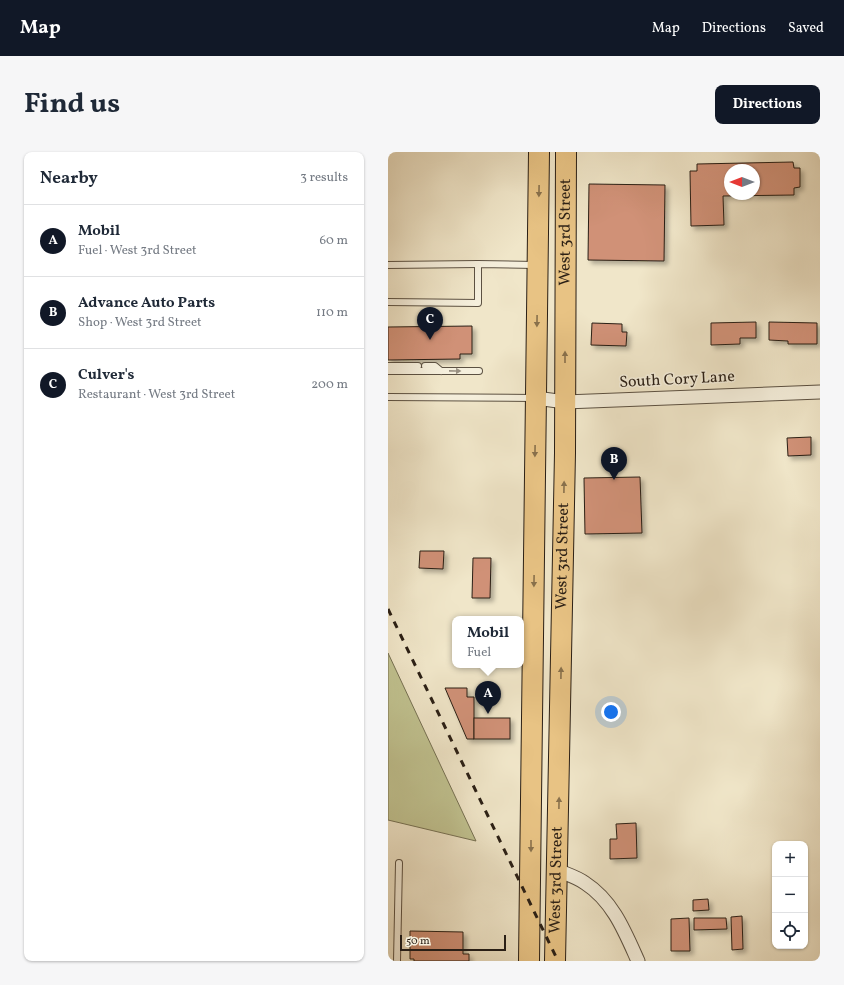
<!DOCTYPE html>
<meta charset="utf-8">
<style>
:root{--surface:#fff;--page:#f6f6f7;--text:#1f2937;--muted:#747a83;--line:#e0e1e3;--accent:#111827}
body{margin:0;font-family:Vollkorn,serif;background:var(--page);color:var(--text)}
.controls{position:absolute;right:12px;bottom:12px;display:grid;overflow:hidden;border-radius:8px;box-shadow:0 1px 3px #0004}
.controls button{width:36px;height:36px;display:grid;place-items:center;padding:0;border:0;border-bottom:1px solid var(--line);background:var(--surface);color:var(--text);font:20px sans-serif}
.compass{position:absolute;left:336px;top:12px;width:36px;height:36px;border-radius:50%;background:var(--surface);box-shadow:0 1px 3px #0004;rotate:270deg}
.scale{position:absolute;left:12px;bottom:10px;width:106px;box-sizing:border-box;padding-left:4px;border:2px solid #2a1f15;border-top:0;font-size:11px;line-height:14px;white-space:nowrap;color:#2a1f15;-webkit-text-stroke:3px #f5efdc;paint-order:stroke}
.you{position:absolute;left:223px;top:560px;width:14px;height:14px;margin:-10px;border:3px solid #fff;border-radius:50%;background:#1a73e8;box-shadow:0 0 0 6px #1a73e833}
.badge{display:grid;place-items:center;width:26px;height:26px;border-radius:50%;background:var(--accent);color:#fff;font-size:13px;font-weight:700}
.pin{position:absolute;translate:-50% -33px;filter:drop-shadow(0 1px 2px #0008)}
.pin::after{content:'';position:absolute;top:21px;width:14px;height:12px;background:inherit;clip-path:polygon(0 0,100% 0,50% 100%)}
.popup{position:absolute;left:64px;top:464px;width:72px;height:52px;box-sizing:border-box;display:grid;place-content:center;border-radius:8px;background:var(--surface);filter:drop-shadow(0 1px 3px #0005);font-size:13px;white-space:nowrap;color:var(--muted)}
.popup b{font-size:15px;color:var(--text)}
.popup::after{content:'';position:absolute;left:50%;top:100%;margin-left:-8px;border:8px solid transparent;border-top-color:var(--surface)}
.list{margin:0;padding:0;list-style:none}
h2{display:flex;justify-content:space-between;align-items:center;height:52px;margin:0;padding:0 16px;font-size:17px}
h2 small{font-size:13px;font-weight:400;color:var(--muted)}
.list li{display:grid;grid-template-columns:26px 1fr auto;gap:12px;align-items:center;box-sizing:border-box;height:72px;padding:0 16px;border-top:1px solid var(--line)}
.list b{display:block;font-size:15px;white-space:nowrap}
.list p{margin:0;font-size:13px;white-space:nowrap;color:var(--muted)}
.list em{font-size:13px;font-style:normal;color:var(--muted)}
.icon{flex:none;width:22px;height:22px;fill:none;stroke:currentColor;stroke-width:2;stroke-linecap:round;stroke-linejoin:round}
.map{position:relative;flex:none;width:432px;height:809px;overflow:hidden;border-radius:8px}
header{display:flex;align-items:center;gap:24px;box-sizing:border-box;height:56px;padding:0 20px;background:var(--accent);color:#fff}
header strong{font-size:19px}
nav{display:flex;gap:22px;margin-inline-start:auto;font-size:14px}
.intro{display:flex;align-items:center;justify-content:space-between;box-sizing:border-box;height:96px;padding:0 24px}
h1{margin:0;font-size:28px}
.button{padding:10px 18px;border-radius:8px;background:var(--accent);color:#fff;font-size:14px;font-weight:700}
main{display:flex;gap:24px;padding:0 24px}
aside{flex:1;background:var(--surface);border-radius:8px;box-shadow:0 1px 3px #0004}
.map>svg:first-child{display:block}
.green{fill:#c1c391;stroke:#767153}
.building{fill:#d09177;stroke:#2a1f15;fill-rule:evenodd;filter:url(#shadow)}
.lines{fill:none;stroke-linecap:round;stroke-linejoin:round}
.service-casing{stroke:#5c5142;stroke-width:8}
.minor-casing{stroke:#5c5142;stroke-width:15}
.primary-casing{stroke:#2a1f15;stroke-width:22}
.service{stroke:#f5efdc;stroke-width:6}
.minor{stroke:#f5efdc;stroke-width:13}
.primary{stroke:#e8c384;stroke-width:20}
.rail{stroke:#2a1f15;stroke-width:3;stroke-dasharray:7 7;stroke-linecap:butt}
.oneway{fill:#89714c}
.oneway2{fill:#9a9182}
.labels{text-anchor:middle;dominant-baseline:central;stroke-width:3;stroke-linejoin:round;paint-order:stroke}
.street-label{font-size:16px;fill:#2a1f15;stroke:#f5efdc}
</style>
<header>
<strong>Map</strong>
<nav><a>Map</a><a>Directions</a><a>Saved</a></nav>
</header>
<div class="intro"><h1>Find us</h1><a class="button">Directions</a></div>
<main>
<aside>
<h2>Nearby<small>3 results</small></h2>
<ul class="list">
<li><span class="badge">A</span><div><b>Mobil</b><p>Fuel · West 3rd Street</p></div><em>60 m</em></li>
<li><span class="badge">B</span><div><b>Advance Auto Parts</b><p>Shop · West 3rd Street</p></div><em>110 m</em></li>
<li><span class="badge">C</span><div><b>Culver's</b><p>Restaurant · West 3rd Street</p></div><em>200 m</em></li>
</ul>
</aside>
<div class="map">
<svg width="432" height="809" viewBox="0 0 432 809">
<defs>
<filter id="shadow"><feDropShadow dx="3.5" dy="3.5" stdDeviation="2" flood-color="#0004"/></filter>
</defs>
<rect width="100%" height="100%" fill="#f0e6c9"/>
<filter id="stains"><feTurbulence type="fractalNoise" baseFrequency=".005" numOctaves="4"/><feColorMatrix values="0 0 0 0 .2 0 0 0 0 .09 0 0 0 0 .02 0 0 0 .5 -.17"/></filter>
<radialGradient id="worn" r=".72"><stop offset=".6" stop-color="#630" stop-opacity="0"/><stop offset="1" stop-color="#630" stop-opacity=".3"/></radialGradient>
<!-- green -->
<path class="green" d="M0,501L88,689L0,668Z"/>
<!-- building -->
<g class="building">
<path d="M405,10L406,16H412V35L406,36V43L335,44L336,73L303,74L302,19H309V12ZM342,18H366V42H342Z"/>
<path d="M201,32L277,33L276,109L200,108Z"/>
<path d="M368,170V186H352V192L323,193V171Z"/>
<path d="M381,170L429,171V192H400V189L381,188Z"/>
<path d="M204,171L234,172V180H239L238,194L203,193Z"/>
<path d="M84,174V202H72V207L0,208V175Z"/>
<path d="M423,285V303L400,304L399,286Z"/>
<path d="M252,325L254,381L197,382L196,326Z"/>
<path d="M32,399H56L55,417L31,416Z"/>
<path d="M85,406H103L102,446H84Z"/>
<path d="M57,536H79V545H86V587H79Z"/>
<rect x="86" y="566" width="36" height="21"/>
<path d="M248,671L249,706L222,707V687H229L228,672Z"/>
<path d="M320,747L321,758L305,759V748Z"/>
<path d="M354,764L355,797L344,798L343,765Z"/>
<path d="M301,766L302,799H283V767Z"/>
<path d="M306,766H338L339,777L306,778Z"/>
<path d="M22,779L75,780V802H81V809H26V807H22Z"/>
</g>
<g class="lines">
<defs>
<g id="service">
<path d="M0,113L90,112"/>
<path d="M0,150L90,151V112L147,113"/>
<path d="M0,214H30"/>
<path d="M37,214H47L53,219"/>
<path d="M0,219H91"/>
<path d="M0,245L146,246"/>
<path d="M9,809L11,711"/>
</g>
<g id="minor">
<path d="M148,246L177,250L432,240"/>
<path d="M169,718C178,722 189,725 197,731C225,749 237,780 250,809"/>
</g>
<g id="primary">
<path d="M141,809L151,0"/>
<path id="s1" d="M167,809L177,301L178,0"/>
</g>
</defs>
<!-- service casing -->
<use href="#service" class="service-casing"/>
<!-- minor casing -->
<use href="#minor" class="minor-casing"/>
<!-- primary casing -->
<use href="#primary" class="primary-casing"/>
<!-- service -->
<use href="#service" class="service"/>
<!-- minor -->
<use href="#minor" class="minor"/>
<!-- primary -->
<use href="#primary" class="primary"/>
<!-- rail -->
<path class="rail" d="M0,457L170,809"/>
</g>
<!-- one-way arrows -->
<defs><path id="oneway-solid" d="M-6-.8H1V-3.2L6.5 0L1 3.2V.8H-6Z"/></defs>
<g class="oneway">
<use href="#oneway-solid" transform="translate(151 39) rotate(91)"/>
<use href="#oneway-solid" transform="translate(149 169) rotate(91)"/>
<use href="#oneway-solid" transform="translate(177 205) rotate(-90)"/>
<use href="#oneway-solid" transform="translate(147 299) rotate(91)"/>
<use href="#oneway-solid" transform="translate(176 335) rotate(-89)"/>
<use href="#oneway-solid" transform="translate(146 429) rotate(91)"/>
<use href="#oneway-solid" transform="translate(173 521) rotate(-89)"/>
<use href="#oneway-solid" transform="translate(171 651) rotate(-89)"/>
<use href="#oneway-solid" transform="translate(143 694) rotate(90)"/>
</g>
<use class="oneway2" href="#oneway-solid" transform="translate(67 219) rotate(1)"/>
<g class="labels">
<!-- street labels -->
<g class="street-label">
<text stroke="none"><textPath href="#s1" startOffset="729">West 3rd Street</textPath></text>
<text transform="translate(289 228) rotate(-3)">South Cory Lane</text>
<text stroke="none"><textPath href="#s1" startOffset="405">West 3rd Street</textPath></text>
<text stroke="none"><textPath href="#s1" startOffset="81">West 3rd Street</textPath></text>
</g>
</g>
<rect width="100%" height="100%" filter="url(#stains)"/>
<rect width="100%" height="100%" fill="url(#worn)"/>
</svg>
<div class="controls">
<button>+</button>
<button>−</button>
<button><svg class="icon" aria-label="locate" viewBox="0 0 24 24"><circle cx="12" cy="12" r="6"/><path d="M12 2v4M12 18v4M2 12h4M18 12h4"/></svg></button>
</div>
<svg class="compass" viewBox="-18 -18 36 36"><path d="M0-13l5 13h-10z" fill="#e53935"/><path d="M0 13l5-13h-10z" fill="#747a83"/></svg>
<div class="scale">50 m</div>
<div class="you"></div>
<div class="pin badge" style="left:100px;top:562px">A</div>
<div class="popup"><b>Mobil</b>Fuel</div>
<div class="pin badge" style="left:226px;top:328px">B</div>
<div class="pin badge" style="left:42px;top:188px">C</div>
</div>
</main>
